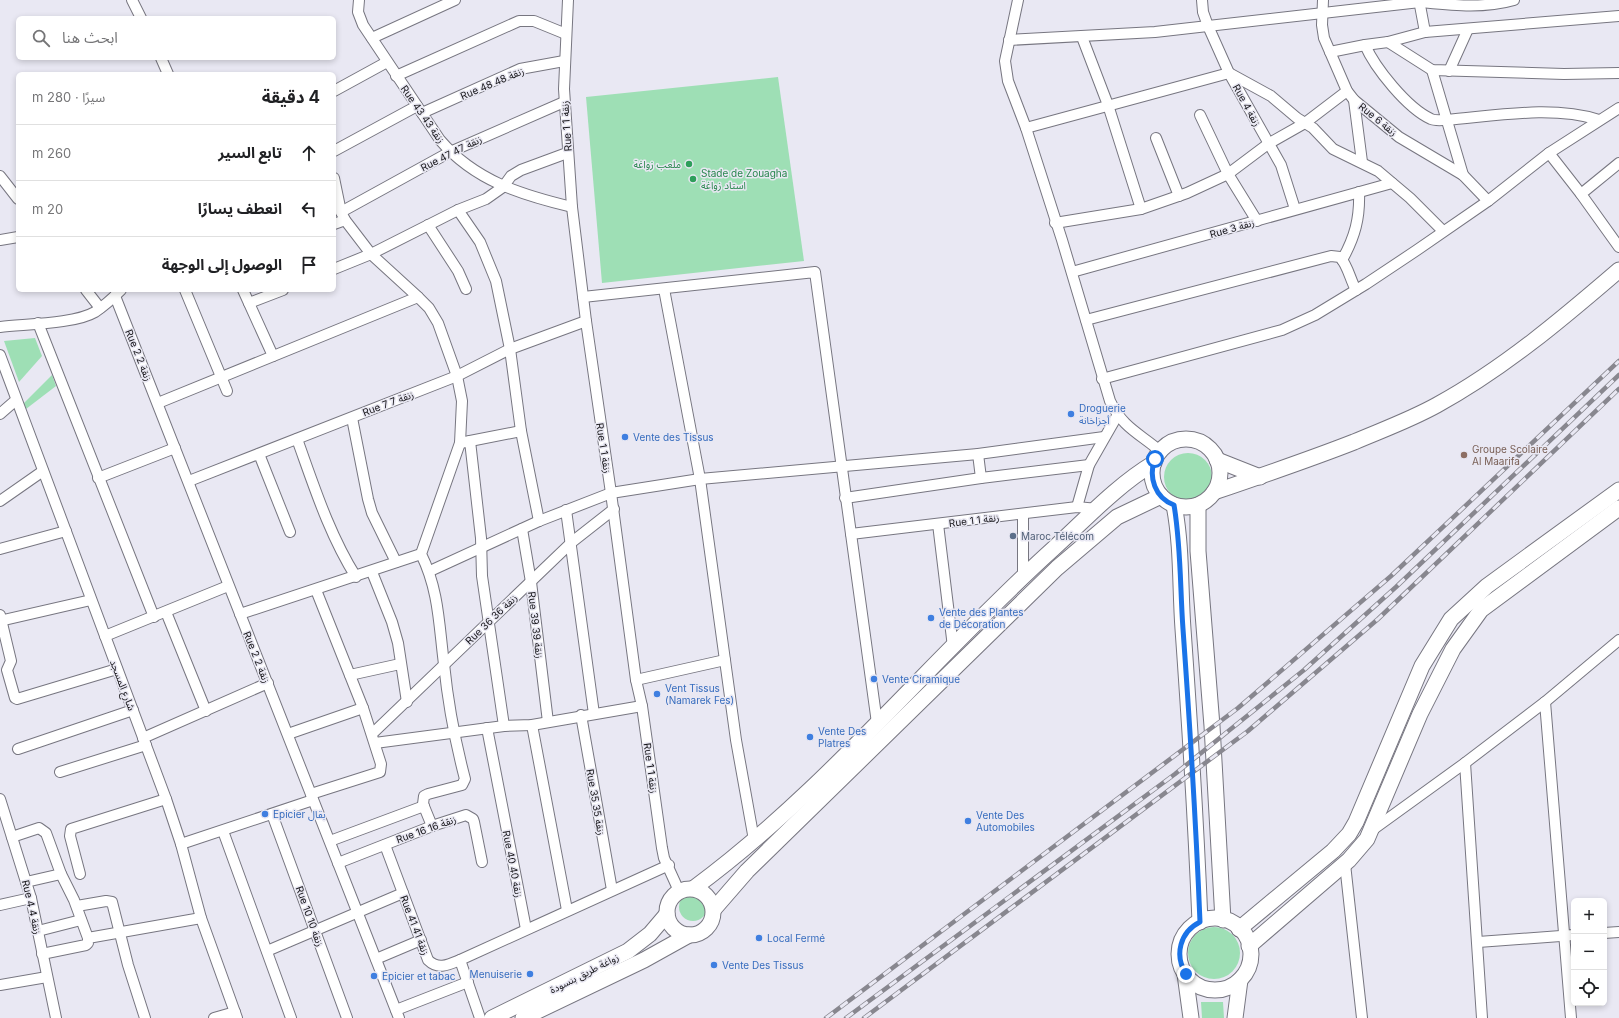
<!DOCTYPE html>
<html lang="ar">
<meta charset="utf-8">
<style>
:root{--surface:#fff;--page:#f2f2f2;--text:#202124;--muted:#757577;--line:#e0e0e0}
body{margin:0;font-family:Inter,"Noto Sans Arabic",sans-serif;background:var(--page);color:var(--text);direction:rtl}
.controls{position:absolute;right:12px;bottom:12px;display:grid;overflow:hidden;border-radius:6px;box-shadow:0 2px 6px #0003}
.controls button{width:36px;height:36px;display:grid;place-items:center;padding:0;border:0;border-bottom:1px solid var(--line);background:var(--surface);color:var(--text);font:20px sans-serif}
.stop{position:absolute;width:12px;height:12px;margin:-9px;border:3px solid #1a73e8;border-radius:50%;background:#fff}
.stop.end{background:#1a73e8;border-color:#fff;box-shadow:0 1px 4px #0008}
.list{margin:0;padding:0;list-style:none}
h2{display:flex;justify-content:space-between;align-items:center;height:52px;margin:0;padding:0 16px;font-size:17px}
h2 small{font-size:13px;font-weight:400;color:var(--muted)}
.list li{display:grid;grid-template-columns:26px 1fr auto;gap:12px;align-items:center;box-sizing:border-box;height:56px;padding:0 16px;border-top:1px solid var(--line)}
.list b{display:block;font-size:15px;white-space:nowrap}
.list em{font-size:13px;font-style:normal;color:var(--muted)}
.icon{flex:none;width:22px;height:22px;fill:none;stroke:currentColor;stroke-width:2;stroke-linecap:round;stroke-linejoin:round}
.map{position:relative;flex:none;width:1619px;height:1018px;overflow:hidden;direction:ltr}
.search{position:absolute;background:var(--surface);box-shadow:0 2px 6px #0003;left:16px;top:16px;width:320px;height:44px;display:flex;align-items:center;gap:10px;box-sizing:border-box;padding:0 14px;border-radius:6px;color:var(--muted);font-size:15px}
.panel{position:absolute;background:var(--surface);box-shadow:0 2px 6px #0003;left:16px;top:72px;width:320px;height:220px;border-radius:6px;direction:rtl}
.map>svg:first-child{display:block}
.green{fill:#9edfb5}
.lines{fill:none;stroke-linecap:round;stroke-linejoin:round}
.street-casing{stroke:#777680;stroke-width:12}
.secondary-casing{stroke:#777680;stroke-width:17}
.street{stroke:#fff;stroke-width:10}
.secondary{stroke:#fff;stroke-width:15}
.rail-casing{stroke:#88878f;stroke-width:4.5}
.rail{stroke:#e9e8f3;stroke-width:3;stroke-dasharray:9;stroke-linecap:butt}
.route{stroke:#1a73e8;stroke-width:5}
.leisure-dot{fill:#2e9e5b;stroke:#e9e8f3;stroke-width:1.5}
.shop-dot{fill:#3f7fe0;stroke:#e9e8f3;stroke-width:1.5}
.education-dot{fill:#8d6e63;stroke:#e9e8f3;stroke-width:1.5}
.service-dot{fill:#5c6f8a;stroke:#e9e8f3;stroke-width:1.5}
.labels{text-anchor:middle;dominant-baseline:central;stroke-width:3;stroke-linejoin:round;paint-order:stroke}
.street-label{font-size:10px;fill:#17161a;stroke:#e9e8f3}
.leisure-label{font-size:10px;fill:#27864d;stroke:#e9e8f3;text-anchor:end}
.shop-label{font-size:10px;fill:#366cbe;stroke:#e9e8f3;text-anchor:start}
.education-label{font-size:10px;fill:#785e54;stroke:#e9e8f3;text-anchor:start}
.service-label{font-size:10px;fill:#4e5e75;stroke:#e9e8f3;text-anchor:start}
</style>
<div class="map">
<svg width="1619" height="1018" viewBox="0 0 1619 1018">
<rect width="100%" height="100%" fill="#e9e8f3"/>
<!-- green -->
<g class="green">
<path d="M778,77L804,261L602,283L586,97Z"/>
<path d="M35,338L42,356L19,382L4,341Z"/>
<path d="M52,375L56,386L26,409L23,404Z"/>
<circle cx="1188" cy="477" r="24"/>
<circle cx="693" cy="907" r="14"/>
<circle cx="1214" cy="953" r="26"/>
<path d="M1201,1002H1223L1224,1018H1202Z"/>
</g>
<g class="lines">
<defs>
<g id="street">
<path d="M132,0L141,18"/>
<path d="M359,0L358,12L363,25L440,140C475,181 522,195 572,207"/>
<path d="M568,0L564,89L572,207L586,321L611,493L636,680L642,706L662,848L664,858L679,891"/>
<path d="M1018,0L1005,61L1008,81L1026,128L1062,240L1110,401C1123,428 1139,433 1160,451"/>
<path d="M1202,0L1203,12L1208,26L1229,73L1281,165L1295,209"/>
<path d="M1323,0L1322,25L1324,38L1347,91L1354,100L1399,137L1463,175L1488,201"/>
<path d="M1419,0L1425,32"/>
<path d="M1082,37L1108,105L1141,209"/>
<path d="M372,38L455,0"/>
<path d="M1009,40L1155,32L1420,2C1451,5 1483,9 1514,0"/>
<path d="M1388,42L1432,70L1564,74L1619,73"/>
<path d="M1365,45C1375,68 1407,108 1431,119C1435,121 1442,120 1446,120C1495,116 1552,105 1599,120"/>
<path d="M1330,52L1365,45L1388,42L1425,32L1619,16"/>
<path d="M161,58L168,74"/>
<path d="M1432,70L1463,175"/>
<path d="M1449,71L1468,29"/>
<path d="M396,76L519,21H534L566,34"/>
<path d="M334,91L387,62"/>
<path d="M1354,100L1362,162"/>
<path d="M422,113L520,69L564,61"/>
<path d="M1200,115L1228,174L1257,221"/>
<path d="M1026,128L1229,73L1271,96L1297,118L1313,128L1333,149L1378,171L1410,198L1443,231"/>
<path d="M1156,138L1179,196"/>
<path d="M334,151L417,106"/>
<path d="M1549,153L1581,194"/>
<path d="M1619,163L1581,194L1619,247"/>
<path d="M0,176L18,199"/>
<path d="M334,178L341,212L345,220L371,254L418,297L429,308L438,323L457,376L462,401L460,443L470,441L481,538L482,576L504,726"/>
<path d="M458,210L480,242L496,281L510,349L521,431L539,521"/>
<path d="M341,212L450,152L564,102"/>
<path d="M1055,223L1141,209L1187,193L1228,174L1268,144L1305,123L1347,91"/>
<path d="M334,224L345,220"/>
<path d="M428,225L458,271L466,289"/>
<path d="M0,240L18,237"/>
<path d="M1342,260C1355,237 1360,218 1359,192"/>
<path d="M334,269L371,254L458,210L486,199L503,187L511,176L521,170L567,153"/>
<path d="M1072,272L1392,183"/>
<path d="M664,289L700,479L736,740L754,840"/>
<path d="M86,290L100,308"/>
<path d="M185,290L227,391"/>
<path d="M243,290L273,356"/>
<path d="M115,296L399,1018"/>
<path d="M583,297L815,272L877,723"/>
<path d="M249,303L283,290"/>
<path d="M1086,320L1331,256L1340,257C1348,266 1350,279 1356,290"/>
<path d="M38,323L154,617"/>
<path d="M0,327C24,324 75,324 95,312C104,306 113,298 121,290"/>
<path d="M0,355L166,799L181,844L201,918L237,1018"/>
<path d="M1102,379L1282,330L1315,315L1366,284L1417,250L1488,201L1549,153L1619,108"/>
<path d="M158,403L418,297"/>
<path d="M0,414L16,400"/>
<path d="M352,418L368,499L372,513L396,562"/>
<path d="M297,439C314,486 329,534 356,577"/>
<path d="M470,441L521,431"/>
<path d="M259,454L290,532"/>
<path d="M978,454L981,478"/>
<path d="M98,478L175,448"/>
<path d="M189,481L457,376L510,349L586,321"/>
<path d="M845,498L981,478L1089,465"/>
<path d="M0,501L43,471"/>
<path d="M1077,507L1089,465L1117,416"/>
<path d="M566,510L594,714"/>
<path d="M1023,514V575"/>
<path d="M938,524L953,647"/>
<path d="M522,529L531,582L548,722"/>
<path d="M851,534L1077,507L1097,509"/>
<path d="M0,549L66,531"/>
<path d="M430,571L539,521L611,493L700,479L978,454L1104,437"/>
<path d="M372,572L392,622L398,643L407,702"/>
<path d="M316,590L363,708"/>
<path d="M166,612L206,711"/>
<path d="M240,614L421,554"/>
<path d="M0,615L11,661L7,670L15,698L17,699L117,669"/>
<path d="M0,621L91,600"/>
<path d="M105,636L228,586"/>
<path d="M350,675L400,664"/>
<path d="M636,680L725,660"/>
<path d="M1545,702L1571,1018"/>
<path d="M581,715L612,890"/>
<path d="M532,725L567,910"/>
<path d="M487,728L526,929"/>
<path d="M288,734L363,708L381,764L380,772L311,794"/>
<path d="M372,734L572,542L614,509"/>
<path d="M143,738L268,683"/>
<path d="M375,743L504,726L532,725L642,706"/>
<path d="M18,749L133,710"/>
<path d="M1465,763L1482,1018"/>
<path d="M60,772L146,745"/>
<path d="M0,799L31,898L56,1018"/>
<path d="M272,814L347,1018"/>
<path d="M432,826L423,804L424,796L428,794L462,785L465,779C455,741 448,703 444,664C439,626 439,590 421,554L460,443"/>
<path d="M223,831L291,1018"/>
<path d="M1371,831L1465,763L1545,702L1619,640"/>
<path d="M12,837L39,828L46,833L61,874L74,900L88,938"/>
<path d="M330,841L424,806"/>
<path d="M181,844L313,800"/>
<path d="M385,845L428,960C438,970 448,965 460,960L669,865"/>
<path d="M338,863L435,825L466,815L473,819L474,822L482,862"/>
<path d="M1345,864L1362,1018"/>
<path d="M80,874L70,836L71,829L166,799"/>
<path d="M26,882L61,874"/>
<path d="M0,905L31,898"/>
<path d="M77,906L106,901L112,902L128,965L145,1018"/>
<path d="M38,931L81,920"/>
<path d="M1604,933L1619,932"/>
<path d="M1478,942L1574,935"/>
<path d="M267,951L403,893"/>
<path d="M42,954L86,945L88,943V938L201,918"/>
<path d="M376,959L421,940"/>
<path d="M460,960L480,1018"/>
<path d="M0,985L47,977"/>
<path d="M396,1010L468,982"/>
<path d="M214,1018L235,1012"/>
</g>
<g id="secondary">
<circle cx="1186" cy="473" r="34"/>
<path d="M1217,460L1260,477"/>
<path d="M1214,492C1261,476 1308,460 1354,442C1382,430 1410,420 1437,405C1503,369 1562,319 1619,270"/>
<path d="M1174,505C1182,546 1180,588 1183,629C1190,727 1196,824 1200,922"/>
<path d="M1198,505V551L1212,726L1223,920"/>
<path d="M694,888C827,790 931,659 1053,549C1086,519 1116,486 1154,463"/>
<circle cx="690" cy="912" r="23"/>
<path d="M714,909L747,871L1057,568L1117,517L1161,496"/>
<circle cx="1215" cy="954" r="36"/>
<path d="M1239,929L1333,851L1349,834L1356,822L1422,666L1451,619L1487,586L1619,490"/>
<path d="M1249,946L1349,860L1367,839L1420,714L1453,649L1481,610L1619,508"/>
<path d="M1185,974L1191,1018"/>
<path d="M492,1018L628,951L650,934L667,914"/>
<path d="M523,1018L644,960L689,935"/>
<path d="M1235,1018L1240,980"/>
</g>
</defs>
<!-- street casing -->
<use href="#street" class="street-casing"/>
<!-- secondary casing -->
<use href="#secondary" class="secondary-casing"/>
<!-- street -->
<use href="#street" class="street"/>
<!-- secondary -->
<use href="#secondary" class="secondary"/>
<defs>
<g id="rail">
<path d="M826,1018L1238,708L1391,576L1619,361"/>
<path d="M846,1018L1175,774L1304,670L1396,587L1619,375"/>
<path d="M864,1018L1248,731L1378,619L1619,389"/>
</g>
</defs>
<!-- rail casing -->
<use href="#rail" class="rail-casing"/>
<!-- rail -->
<use href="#rail" class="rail"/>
</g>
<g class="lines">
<!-- route -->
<path class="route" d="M1155,459C1148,477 1155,498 1174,505C1181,546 1180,588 1183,629C1190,727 1196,824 1200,922C1180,932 1174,955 1186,974"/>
</g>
<!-- markers -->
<g class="leisure-dot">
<circle cx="689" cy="164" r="4"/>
<circle cx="693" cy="179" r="4"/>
</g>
<g class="shop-dot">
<circle cx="1071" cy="414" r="4"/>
<circle cx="625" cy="437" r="4"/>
<circle cx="931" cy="618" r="4"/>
<circle cx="874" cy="679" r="4"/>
<circle cx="657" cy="694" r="4"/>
<circle cx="810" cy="737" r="4"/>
<circle cx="265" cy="814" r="4"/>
<circle cx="968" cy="821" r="4"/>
<circle cx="759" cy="938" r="4"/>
<circle cx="714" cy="965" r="4"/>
<circle cx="530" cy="974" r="4"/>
<circle cx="374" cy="976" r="4"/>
</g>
<circle class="education-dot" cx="1464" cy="455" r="4"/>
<circle class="service-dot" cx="1013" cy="536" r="4"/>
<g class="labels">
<!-- street labels -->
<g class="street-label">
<text transform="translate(492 83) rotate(-23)">Rue 48 زنقة 48</text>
<text transform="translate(1247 105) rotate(61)">Rue 4 زنقة</text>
<text transform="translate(423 114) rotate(55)">Rue 43 زنقة 43</text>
<text transform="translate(1378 119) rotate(39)">Rue 6 زنقة</text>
<text transform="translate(566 126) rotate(-94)">Rue 1 زنقة 1</text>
<text transform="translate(451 153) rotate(-27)">Rue 47 زنقة 47</text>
<text transform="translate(1232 228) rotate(-16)">Rue 3 زنقة</text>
<text transform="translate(139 355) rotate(68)">Rue 2 زنقة 2</text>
<text transform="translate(388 403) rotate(-21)">Rue 7 زنقة 7</text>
<text transform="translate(604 448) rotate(81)">Rue 1 زنقة 1</text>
<text transform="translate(974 520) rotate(-7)">Rue 1 زنقة 1</text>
<text transform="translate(491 619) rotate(-44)">Rue 36 زنقة 36</text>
<text transform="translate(536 625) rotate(83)">Rue 39 زنقة 39</text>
<text transform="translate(257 657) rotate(68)">Rue 2 زنقة 2</text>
<text transform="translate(123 685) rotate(69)">شارع المسجد</text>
<text transform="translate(651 768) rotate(82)">Rue 1 زنقة 1</text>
<text transform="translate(596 802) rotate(80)">Rue 35 زنقة 35</text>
<text transform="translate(426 829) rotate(-20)">Rue 16 زنقة 16</text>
<text transform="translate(513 864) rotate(79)">Rue 40 زنقة 40</text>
<text transform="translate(32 907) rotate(77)">Rue 4 زنقة 4</text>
<text transform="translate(310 916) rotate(70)">Rue 10 زنقة 10</text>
<text transform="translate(415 925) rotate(69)">Rue 41 زنقة 41</text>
<text transform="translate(584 973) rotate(-27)">زواغة طريق بنسودة</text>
</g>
<!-- leisure labels -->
<g class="leisure-label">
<text x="681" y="164">ملعب زواغة</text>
<text x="701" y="173" text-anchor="start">Stade de Zouagha<tspan x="701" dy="12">استاد زواغة</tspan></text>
</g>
<!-- shop labels -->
<g class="shop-label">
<text x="1079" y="408">Droguerie<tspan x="1079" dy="12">أجزاخانة</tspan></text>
<text x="633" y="437">Vente des Tissus</text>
<text x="939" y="612">Vente des Plantes<tspan x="939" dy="12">de Décoration</tspan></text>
<text x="882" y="679">Vente Ciramique</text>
<text x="665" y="688">Vent Tissus<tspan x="665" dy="12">(Namarek Fes)</tspan></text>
<text x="818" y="731">Vente Des<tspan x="818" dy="12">Platres</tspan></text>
<text x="273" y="814">Epicier بقال</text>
<text x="976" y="815">Vente Des<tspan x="976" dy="12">Automobiles</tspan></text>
<text x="767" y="938">Local Fermé</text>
<text x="722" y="965">Vente Des Tissus</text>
<text x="522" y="974" text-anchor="end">Menuiserie</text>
<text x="382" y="976">Epicier et tabac</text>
</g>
<!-- education labels -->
<g class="education-label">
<text x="1472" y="449">Groupe Scolaire<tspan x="1472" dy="12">Al Maarifa</tspan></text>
</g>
<!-- service labels -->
<g class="service-label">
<text x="1021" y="536">Maroc Télécom</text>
</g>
</g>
</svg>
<div class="controls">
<button>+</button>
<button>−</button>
<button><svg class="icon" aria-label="locate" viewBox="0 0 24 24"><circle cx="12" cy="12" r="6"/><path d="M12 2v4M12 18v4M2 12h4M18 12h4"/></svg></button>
</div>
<div class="stop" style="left:1155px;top:459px"></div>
<div class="stop end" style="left:1186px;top:974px"></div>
<div class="search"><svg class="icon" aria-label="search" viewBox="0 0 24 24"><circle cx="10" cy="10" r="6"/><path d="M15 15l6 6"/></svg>ابحث هنا</div>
<section class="panel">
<h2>4 دقيقة<small>سيرًا · 280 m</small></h2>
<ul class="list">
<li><svg class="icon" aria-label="ahead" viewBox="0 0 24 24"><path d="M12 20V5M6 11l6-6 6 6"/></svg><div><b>تابع السير</b></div><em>260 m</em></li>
<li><svg class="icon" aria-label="left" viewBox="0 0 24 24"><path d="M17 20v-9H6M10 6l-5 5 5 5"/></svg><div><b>انعطف يسارًا</b></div><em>20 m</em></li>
<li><svg class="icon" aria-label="arrive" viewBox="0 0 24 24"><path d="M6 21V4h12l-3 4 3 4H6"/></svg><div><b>الوصول إلى الوجهة</b></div></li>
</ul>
</section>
</div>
